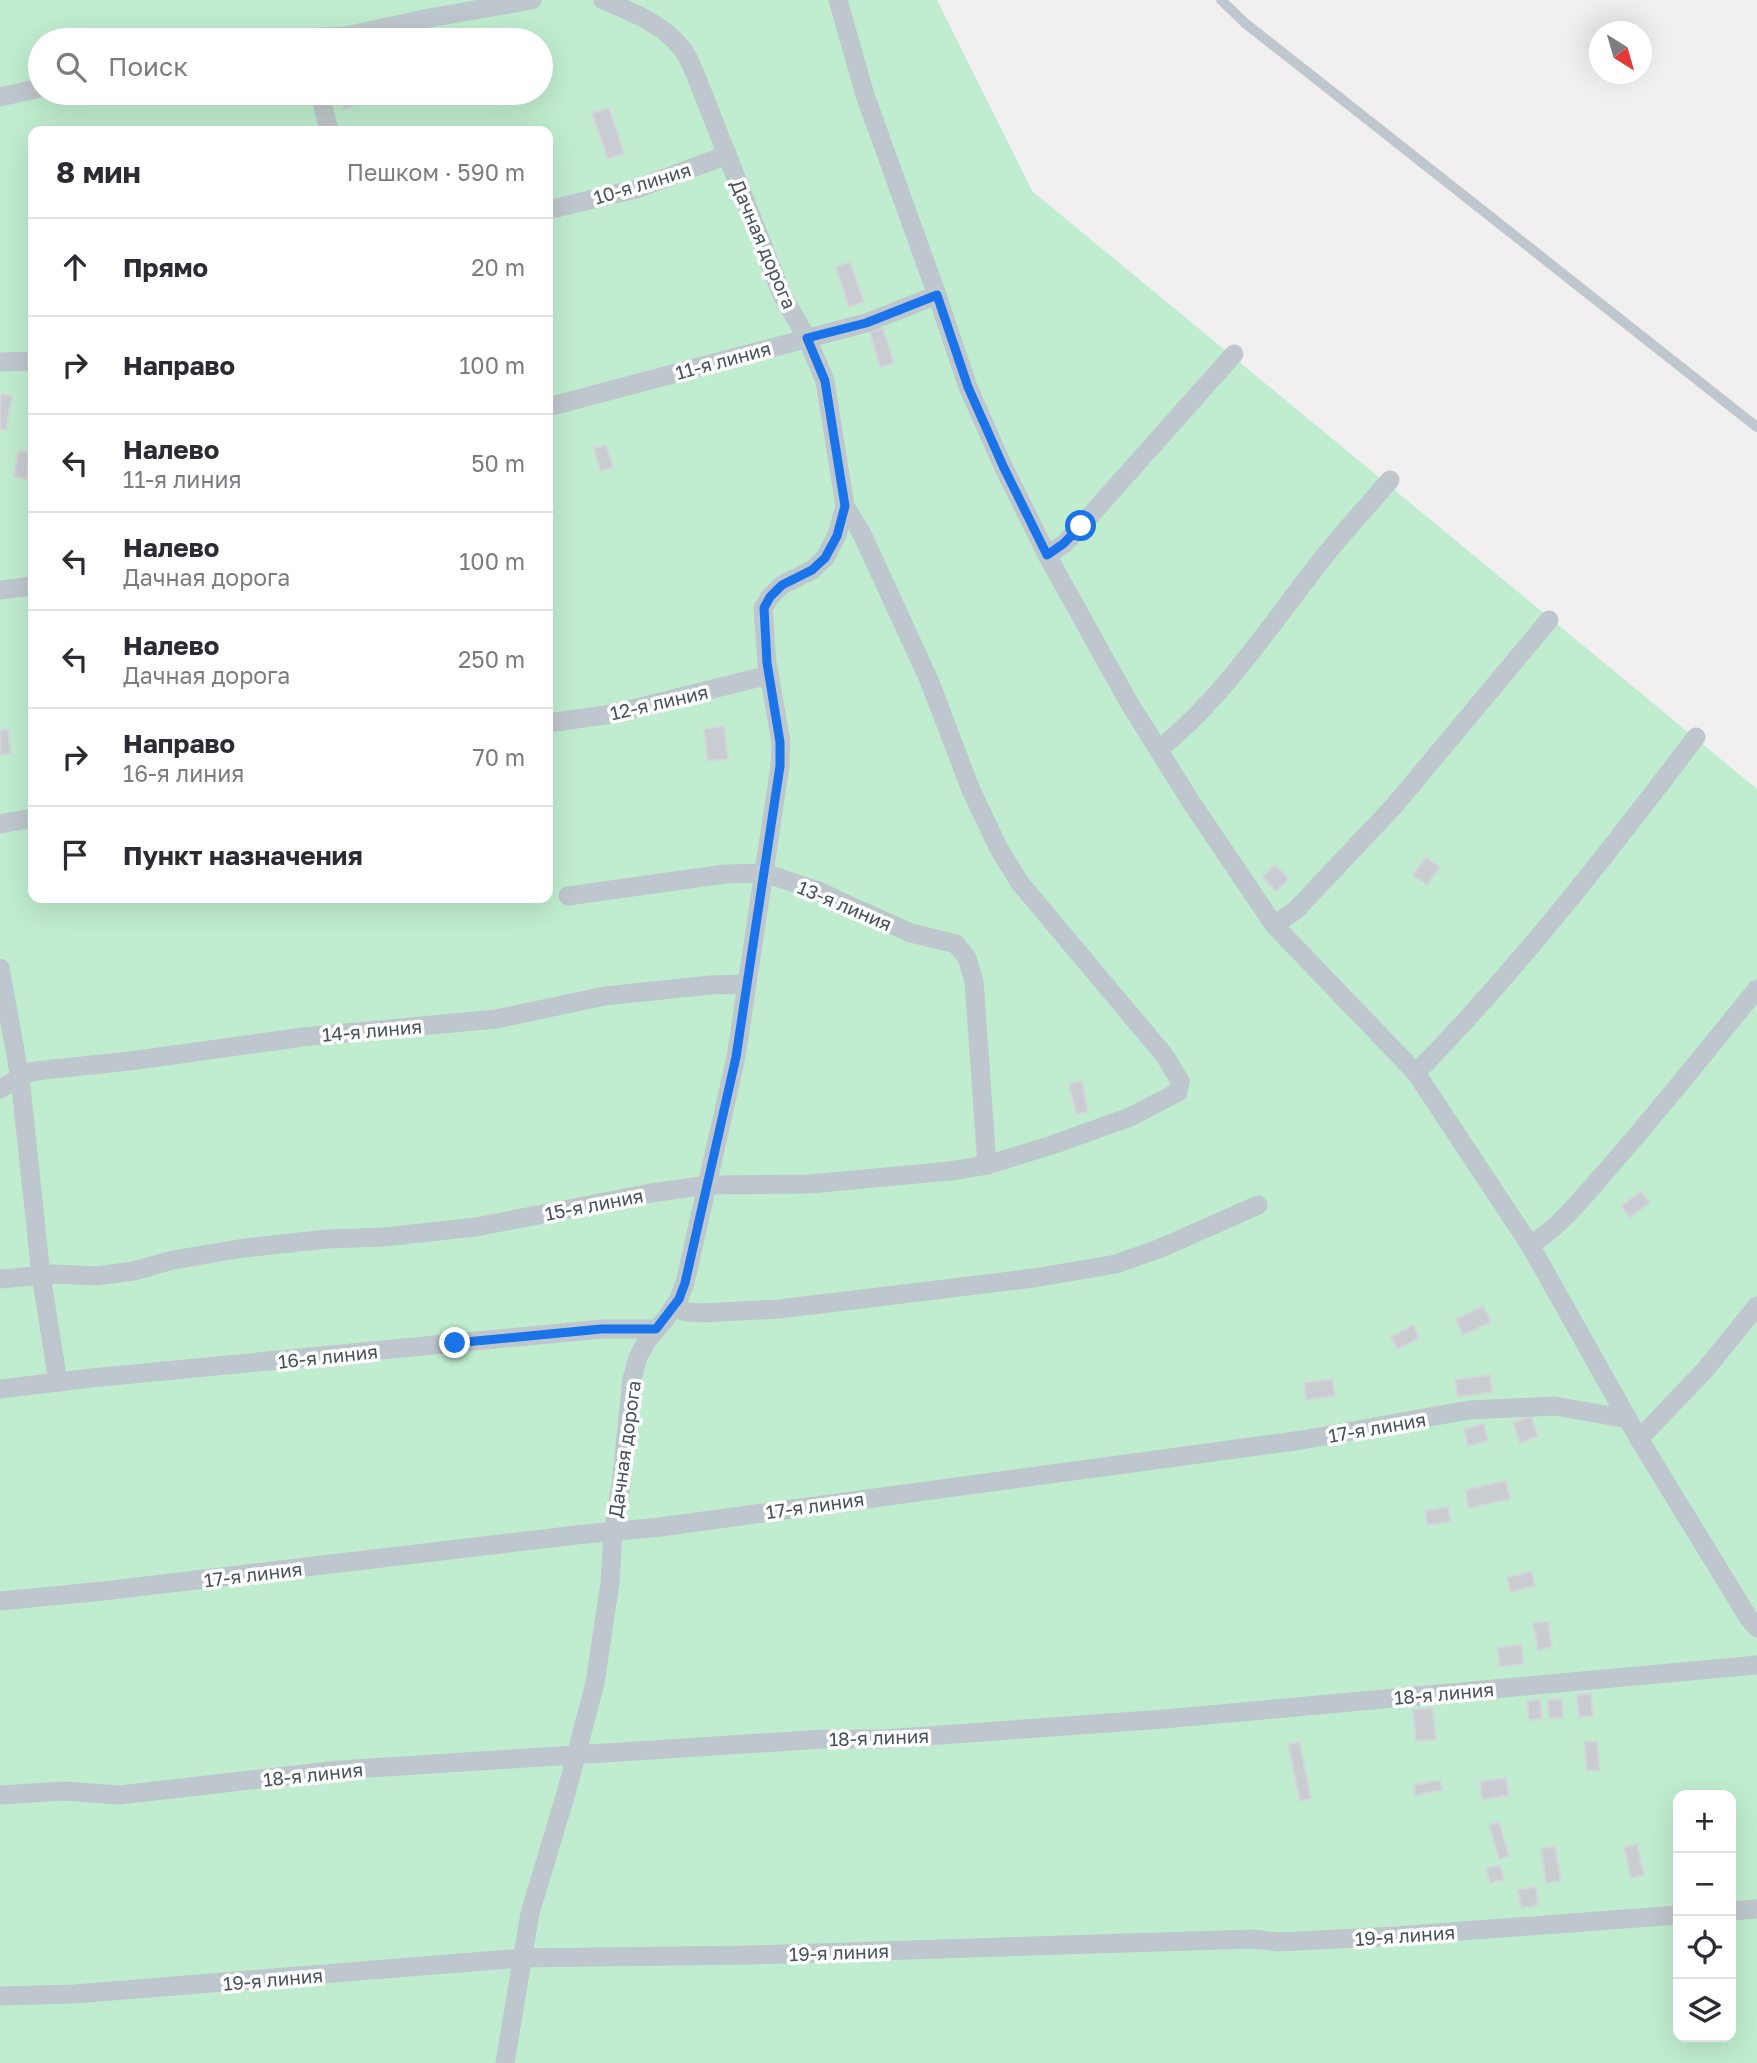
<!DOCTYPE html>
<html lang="ru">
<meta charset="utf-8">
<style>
:root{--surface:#fff;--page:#f7f7f7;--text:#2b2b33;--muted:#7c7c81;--line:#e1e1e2}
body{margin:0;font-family:"Golos Text",sans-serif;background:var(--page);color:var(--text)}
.controls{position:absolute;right:21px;bottom:21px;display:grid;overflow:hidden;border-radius:14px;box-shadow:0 7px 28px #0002}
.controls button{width:63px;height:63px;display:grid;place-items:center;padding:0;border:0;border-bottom:2px solid var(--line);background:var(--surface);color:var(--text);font:35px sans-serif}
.compass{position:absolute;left:1589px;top:21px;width:63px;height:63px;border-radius:50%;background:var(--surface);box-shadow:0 7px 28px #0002;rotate:143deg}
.stop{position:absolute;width:21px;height:21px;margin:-16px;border:5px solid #1a73e8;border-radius:50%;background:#fff}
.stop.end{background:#1a73e8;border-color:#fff;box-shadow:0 2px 7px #0008}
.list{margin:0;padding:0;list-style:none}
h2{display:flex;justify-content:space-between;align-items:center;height:91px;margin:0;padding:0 28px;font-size:30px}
h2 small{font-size:23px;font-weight:400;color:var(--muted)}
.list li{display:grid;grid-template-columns:46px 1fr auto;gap:21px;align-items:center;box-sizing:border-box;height:98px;padding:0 28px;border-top:2px solid var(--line)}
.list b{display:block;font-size:26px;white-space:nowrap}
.list p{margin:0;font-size:23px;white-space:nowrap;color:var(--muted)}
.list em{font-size:23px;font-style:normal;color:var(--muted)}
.icon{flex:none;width:38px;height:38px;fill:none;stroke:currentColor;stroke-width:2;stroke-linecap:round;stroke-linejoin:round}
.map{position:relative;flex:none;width:1757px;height:2063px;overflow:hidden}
.search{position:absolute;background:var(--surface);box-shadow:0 7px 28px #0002;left:28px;top:28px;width:525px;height:77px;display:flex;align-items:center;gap:18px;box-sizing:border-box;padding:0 24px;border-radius:38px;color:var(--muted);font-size:26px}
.panel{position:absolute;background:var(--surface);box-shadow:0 7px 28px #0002;left:28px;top:126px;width:525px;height:777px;border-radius:14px}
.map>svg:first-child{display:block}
.green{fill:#c0edcf;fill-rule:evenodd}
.building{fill:#c9ccd1;stroke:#d3d6da;stroke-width:2}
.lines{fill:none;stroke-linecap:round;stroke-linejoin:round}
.service{stroke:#bec7cd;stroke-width:10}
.minor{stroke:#bec7cd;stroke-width:19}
.route{stroke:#1a73e8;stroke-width:9}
.labels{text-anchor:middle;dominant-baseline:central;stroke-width:7;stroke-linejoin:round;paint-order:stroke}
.street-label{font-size:19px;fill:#48535b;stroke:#fff}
</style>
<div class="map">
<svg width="1757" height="2063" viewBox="0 0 1757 2063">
<rect width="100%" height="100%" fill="#f1efef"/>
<!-- green -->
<path class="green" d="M0,0H937L1032,191L1757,789V2063H0ZM40,40H541V93H40ZM33,131H548V898H33ZM1678,1795H1731V2037H1678Z"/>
<!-- building -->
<g class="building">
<path d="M338,93H352L356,104L344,109Z"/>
<path d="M609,108L624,153L608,159L592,113Z"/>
<path d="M850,262L864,302L849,307L836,267Z"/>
<path d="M883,328L894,363L880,367L870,332Z"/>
<path d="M0,394L12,396L6,430L0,429Z"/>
<path d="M606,445L613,467L600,471L594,448Z"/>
<path d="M18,451L30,452L27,479L14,477Z"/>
<path d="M724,726L728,759L708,761L704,729Z"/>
<path d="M8,729L11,754L0,755V730Z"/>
<path d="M1426,857L1440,867L1427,885L1413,875Z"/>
<path d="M1275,865L1289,879L1276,891L1262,877Z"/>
<path d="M1082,1081L1088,1112L1076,1114L1069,1084Z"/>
<path d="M1641,1191L1650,1202L1630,1218L1621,1206Z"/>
<path d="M1483,1306L1491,1322L1463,1335L1456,1319Z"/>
<path d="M1413,1325L1419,1338L1398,1349L1391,1337Z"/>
<path d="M1490,1375L1492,1392L1458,1397L1455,1380Z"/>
<path d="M1332,1379L1335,1396L1306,1400L1304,1383Z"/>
<path d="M1531,1416L1538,1436L1520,1443L1513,1423Z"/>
<path d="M1484,1424L1488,1441L1468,1446L1464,1429Z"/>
<path d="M1506,1481L1510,1499L1469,1508L1465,1490Z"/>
<path d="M1448,1507L1451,1522L1427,1525L1425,1511Z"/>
<path d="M1532,1572L1535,1586L1511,1592L1507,1577Z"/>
<path d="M1548,1621L1552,1647L1538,1650L1533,1623Z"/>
<path d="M1521,1645L1524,1664L1500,1667L1497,1648Z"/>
<path d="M1591,1693L1593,1716L1579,1717L1576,1695Z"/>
<path d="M1540,1699L1542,1719L1529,1720L1527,1701Z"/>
<path d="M1562,1699L1563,1717L1549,1719L1548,1700Z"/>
<path d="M1432,1708L1436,1739L1416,1741L1413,1710Z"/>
<path d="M1597,1741L1600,1770L1587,1771L1584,1742Z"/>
<path d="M1300,1742L1311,1799L1300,1801L1288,1744Z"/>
<path d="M1506,1778L1509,1795L1482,1800L1480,1782Z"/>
<path d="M1440,1780L1442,1790L1415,1795L1414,1785Z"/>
<path d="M1499,1822L1509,1856L1499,1859L1489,1825Z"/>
<path d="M1637,1844L1644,1875L1631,1878L1624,1847Z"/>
<path d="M1555,1846L1561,1881L1546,1883L1541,1849Z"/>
<path d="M1500,1865L1504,1880L1490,1883L1486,1868Z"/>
<path d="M1536,1887L1538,1905L1521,1908L1518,1890Z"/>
</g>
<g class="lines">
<!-- service -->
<path class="service" d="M1221,0L1245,23L1757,427"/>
<!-- minor -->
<g class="minor">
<path d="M838,0L865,95L937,295L968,387L1003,466L1047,555L1128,701L1191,802L1274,925L1416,1073L1530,1245L1639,1439L1748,1617L1757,1628"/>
<path d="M290,40L304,38L345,36L429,18L532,0"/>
<path d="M320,93L329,131"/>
<path d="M0,97L40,88"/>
<path d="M556,208L636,189L727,155"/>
<path d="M0,362L33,361"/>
<path d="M548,407L866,323L937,295"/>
<path d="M1047,555L1064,544L1081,526L1234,354"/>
<path d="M0,590L33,586"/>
<path d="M548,723L612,714L769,675"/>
<path d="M1159,749C1224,698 1272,622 1323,558C1344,531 1368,506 1390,480"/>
<path d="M0,824L33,818"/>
<path d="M568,896L725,874L764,873L819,891L859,910L911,933L956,944L967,958L974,981L987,1165"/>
<path d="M1274,925L1296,910L1310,895L1394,806L1549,620"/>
<path d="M0,968L20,1078L41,1275L58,1382"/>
<path d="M1416,1073C1518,969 1608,853 1696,737"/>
<path d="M0,1089L30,1072L44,1070L130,1061L303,1037L496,1019L605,996L710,985L747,984"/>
<path d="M1530,1245C1560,1227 1583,1197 1606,1171C1658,1112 1707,1050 1757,989"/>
<path d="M0,1279L55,1274L95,1276L134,1271L173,1260L244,1248L328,1239L384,1237L476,1227L651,1193L708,1185L810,1184L950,1171L987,1165L1052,1145L1130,1117L1178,1092L1180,1081L1165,1056L1020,883L999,849L971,790L929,680L862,534L845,506"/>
<path d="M673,1308L687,1312L702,1313L779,1309L1034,1278L1116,1264L1161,1248L1258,1205"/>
<path d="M0,1389L91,1378L602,1329H656"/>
<path d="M1639,1439L1705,1370L1757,1306"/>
<path d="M0,1601L103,1591L576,1535L660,1527L1302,1440L1469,1410L1555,1406L1628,1419"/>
<path d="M0,1795L63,1791L119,1795L339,1770L823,1739H884L1164,1719L1757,1665"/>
<path d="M1731,1911L1757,1909"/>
<path d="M0,1996L74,1994L522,1958L752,1955L1253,1939L1278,1942L1396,1936L1678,1915"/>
<path d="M505,2063L530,1913L567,1790L595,1683L610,1583L613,1531L621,1485L632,1379L638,1357L648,1339L664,1321L679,1299L685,1283L736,1057L780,766L781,742L767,663L763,608L770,597L782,585L812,570L825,558L837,535L845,506L825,381L807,338L783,297L696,76C692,67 689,58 683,50C664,24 632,12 603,0"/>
</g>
</g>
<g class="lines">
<!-- route -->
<path class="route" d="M455,1343L601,1329H656L679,1299L685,1283L736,1057L780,766V742L767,663L764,608L770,597L782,585L812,570L825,558L837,536L845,506L825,381L807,338L866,323L937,295L968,387L1003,466L1047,555L1063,544L1081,526"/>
</g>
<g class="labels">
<!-- street labels -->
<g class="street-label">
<text transform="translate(642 183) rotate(-17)">10-я линия</text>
<text transform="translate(764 244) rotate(67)">Дачная дорога</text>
<text transform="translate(723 360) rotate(-15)">11-я линия</text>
<text transform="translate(659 702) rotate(-13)">12-я линия</text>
<text transform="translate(845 905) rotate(23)">13-я линия</text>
<text transform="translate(372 1030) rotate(-5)">14-я линия</text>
<text transform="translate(594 1204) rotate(-11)">15-я линия</text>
<text transform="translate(328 1356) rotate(-6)">16-я линия</text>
<text transform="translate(1377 1427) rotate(-10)">17-я линия</text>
<text transform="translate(624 1449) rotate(-82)">Дачная дорога</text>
<text transform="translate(815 1505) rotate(-8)">17-я линия</text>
<text transform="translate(253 1574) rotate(-7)">17-я линия</text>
<text transform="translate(1444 1693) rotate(-5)">18-я линия</text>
<text transform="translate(879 1737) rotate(-2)">18-я линия</text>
<text transform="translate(313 1774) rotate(-6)">18-я линия</text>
<text transform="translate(1405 1935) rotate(-4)">19-я линия</text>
<text transform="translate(839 1952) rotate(-2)">19-я линия</text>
<text transform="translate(273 1979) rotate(-5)">19-я линия</text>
</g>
</g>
</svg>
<div class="controls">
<button>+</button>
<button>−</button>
<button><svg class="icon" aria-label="locate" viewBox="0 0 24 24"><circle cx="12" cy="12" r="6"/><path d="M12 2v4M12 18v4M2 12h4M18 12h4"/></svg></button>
<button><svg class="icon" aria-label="layers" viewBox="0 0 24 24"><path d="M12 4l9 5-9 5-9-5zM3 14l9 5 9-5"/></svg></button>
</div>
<svg class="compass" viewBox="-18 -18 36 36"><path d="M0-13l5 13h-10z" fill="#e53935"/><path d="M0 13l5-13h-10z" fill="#7c7c81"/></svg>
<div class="stop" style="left:1081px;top:526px"></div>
<div class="stop end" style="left:455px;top:1343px"></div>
<div class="search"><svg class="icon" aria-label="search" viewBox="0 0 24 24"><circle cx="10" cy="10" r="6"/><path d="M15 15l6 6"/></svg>Поиск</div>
<section class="panel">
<h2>8 мин<small>Пешком · 590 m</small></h2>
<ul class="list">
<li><svg class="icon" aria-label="ahead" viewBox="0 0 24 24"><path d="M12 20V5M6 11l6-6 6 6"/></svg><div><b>Прямо</b></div><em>20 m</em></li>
<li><svg class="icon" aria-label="right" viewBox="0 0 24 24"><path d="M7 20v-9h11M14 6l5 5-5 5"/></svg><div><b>Направо</b></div><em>100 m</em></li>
<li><svg class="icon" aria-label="left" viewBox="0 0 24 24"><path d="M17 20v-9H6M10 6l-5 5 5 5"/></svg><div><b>Налево</b><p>11-я линия</p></div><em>50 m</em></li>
<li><svg class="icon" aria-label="left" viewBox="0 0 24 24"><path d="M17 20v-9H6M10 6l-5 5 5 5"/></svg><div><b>Налево</b><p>Дачная дорога</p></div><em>100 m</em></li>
<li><svg class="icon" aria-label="left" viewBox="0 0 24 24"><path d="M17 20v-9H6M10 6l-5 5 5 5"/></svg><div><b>Налево</b><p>Дачная дорога</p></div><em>250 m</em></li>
<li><svg class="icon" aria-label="right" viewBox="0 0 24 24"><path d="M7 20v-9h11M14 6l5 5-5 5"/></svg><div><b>Направо</b><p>16-я линия</p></div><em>70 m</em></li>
<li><svg class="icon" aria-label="arrive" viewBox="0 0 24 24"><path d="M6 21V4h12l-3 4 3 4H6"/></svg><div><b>Пункт назначения</b></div></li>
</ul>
</section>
</div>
